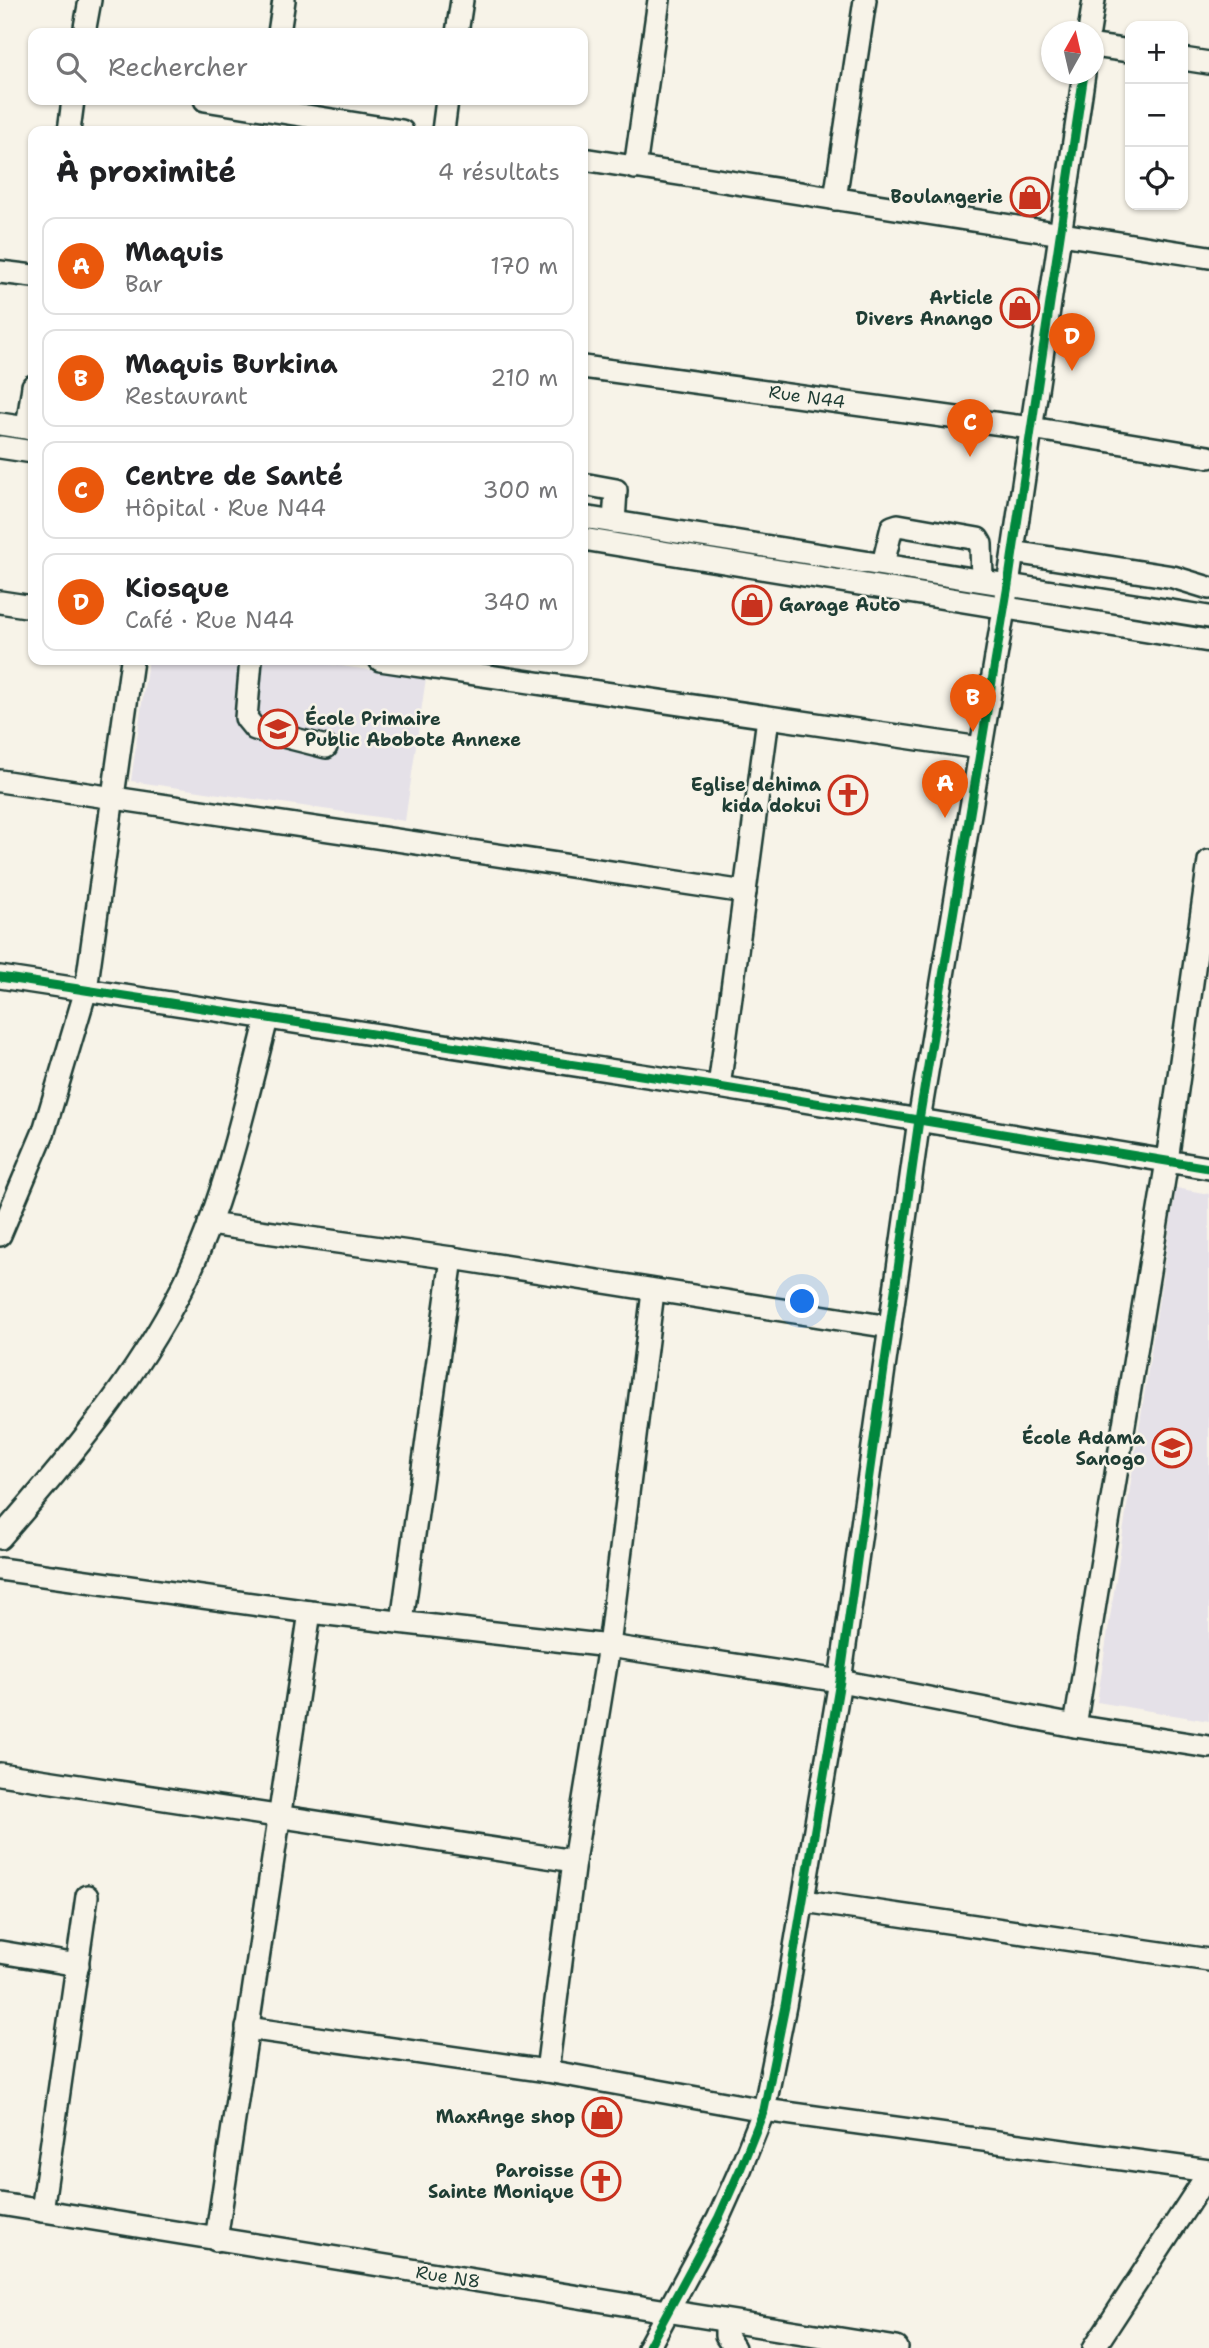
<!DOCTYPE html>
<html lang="fr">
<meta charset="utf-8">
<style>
:root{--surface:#fff;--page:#f2f2f2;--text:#202124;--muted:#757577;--line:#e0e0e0;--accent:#ea580c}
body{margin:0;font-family:"Shantell Sans",sans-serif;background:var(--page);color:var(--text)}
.controls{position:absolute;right:21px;top:21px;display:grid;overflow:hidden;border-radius:14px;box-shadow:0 2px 5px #0004}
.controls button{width:63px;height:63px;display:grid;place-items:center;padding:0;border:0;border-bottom:2px solid var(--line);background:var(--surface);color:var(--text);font:35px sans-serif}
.compass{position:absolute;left:1041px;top:21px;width:63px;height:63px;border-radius:50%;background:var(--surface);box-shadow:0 2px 5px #0004;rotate:8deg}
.you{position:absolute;left:803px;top:1302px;width:24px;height:24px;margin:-18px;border:5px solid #fff;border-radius:50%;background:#1a73e8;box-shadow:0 0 0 10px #1a73e833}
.badge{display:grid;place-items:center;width:46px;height:46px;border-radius:50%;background:var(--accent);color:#fff;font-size:23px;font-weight:700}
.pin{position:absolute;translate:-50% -58px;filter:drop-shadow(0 2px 4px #0008)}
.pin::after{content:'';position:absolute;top:37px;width:24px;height:21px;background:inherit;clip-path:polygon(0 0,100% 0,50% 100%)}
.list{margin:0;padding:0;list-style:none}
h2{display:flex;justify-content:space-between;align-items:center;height:91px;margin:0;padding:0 28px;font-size:30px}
h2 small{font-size:23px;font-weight:400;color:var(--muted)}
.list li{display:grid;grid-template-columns:46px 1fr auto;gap:21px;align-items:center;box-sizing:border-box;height:98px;margin:0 14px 14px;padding:0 14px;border:2px solid var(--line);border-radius:14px}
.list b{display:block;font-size:26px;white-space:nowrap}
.list p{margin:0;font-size:23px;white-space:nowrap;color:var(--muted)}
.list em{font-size:23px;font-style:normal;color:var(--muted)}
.icon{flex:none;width:38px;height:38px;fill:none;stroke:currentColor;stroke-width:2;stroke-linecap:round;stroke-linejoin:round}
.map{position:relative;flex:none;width:1209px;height:2348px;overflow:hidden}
.search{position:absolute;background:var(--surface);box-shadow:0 2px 5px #0004;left:28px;top:28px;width:560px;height:77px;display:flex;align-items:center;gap:18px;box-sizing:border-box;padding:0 24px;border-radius:14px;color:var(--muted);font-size:26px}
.panel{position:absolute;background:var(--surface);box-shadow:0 2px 5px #0004;left:28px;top:126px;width:560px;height:539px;border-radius:14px}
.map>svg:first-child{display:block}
.built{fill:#e5e1e8}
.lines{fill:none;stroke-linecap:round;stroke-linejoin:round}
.minor-casing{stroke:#1f3d34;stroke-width:26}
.minor{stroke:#f7f3e8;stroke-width:21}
.cycleway-casing{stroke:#f7f3e8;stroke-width:13}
.cycleway{stroke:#00873e;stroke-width:9}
.labels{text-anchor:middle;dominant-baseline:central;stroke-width:5;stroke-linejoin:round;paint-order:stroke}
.poi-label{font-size:18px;font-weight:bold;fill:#1f3d34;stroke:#f7f3e8;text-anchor:end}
.street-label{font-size:18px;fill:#1f3d34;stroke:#f7f3e8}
</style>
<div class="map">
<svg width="1209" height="2348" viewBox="0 0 1209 2348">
<rect width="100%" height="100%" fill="#f7f3e8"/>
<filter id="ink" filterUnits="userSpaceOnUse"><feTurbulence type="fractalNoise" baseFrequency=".0143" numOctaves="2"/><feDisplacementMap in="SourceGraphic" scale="14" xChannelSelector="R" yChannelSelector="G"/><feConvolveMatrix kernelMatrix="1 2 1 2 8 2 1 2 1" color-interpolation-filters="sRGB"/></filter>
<g filter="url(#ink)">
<!-- built -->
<g class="built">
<path d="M148,660H299L426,678L405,821L131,781Z"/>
<path d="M1176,1188L1209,1194V1721L1097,1702Z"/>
</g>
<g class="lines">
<defs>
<g id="minor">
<path d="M1089,32L1094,0"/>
<path d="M84,33L90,0"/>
<path d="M279,33L284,0"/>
<path d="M457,33L462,0"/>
<path d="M1094,46L1130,51"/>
<path d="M1183,59L1209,63"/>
<path d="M205,100L402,131"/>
<path d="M69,131L73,100"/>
<path d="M443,131L447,100"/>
<path d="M583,159L1209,257"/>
<path d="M635,168L659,0"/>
<path d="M835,199L865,0"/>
<path d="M0,272L33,276"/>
<path d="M583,367L1031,428L1209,457"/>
<path d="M0,424L33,429"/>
<path d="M27,428L33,386"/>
<path d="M0,447L33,452"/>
<path d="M583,484L616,490L614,522"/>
<path d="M583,517L1209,617"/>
<path d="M583,539L1209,641"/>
<path d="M1013,552L1173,577L1209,588"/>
<path d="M883,564L892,527L898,525L978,539L981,544L982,580"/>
<path d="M0,602L33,607"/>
<path d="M251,660L246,718L255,729L326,747"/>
<path d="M380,660L980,748"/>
<path d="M0,781L745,892"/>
<path d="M0,977L719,1087L1209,1168"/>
<path d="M719,1087L768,718"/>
<path d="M209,1224L452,1258L890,1327"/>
<path d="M0,1235L44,1131L86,990L132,660"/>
<path d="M0,1538C68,1460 135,1381 182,1288C224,1204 244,1109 267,1019"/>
<path d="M0,1569L310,1612L609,1646L840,1681L1075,1726L1209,1747"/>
<path d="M402,1622L452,1258"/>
<path d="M1075,1726L1167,1161L1209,861"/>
<path d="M0,1774L574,1861"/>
<path d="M804,1901L1209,1960"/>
<path d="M0,1952L78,1965"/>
<path d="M247,2028L547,2071L764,2110L1209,2171"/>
<path d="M547,2071L574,1861L609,1646L653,1292"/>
<path d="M0,2204L897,2348"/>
<path d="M42,2211L87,1896"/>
<path d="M216,2240L310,1612"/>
<path d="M726,2322V2336L734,2348"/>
<path d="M648,2348L718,2219L740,2170L764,2110L785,2006L840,1681L919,1120L1008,585L1084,74"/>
<path d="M1094,2348L1209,2172"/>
</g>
</defs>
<!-- minor casing -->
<use href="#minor" class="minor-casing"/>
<!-- minor -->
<use href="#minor" class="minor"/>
<defs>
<g id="cycleway">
<path d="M0,977L719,1087L1209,1168"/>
<path d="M648,2348L718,2219L740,2170L764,2110L785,2006L840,1681L919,1120L1008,585L1084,74"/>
</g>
</defs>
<!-- cycleway casing -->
<use href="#cycleway" class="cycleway-casing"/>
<!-- cycleway -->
<use href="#cycleway" class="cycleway"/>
</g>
</g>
<!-- icons -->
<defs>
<symbol id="shop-ring" viewBox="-11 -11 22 22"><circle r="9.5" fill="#f7f3e8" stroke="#c8321e" stroke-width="1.5"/><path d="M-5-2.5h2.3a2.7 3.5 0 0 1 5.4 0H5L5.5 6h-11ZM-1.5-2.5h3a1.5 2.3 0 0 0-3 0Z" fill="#c8321e"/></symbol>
<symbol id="school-ring" viewBox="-11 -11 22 22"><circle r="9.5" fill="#f7f3e8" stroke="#c8321e" stroke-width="1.5"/><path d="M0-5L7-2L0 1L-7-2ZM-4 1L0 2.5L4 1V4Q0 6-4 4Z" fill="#c8321e"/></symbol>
<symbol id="church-ring" viewBox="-11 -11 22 22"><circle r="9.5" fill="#f7f3e8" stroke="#c8321e" stroke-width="1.5"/><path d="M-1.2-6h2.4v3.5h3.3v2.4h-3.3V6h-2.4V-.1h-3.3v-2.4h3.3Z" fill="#c8321e"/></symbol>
</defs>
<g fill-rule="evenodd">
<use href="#shop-ring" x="1008" y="175" width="44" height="44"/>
<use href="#shop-ring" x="998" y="286" width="44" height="44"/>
<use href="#shop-ring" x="730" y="583" width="44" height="44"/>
<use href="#school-ring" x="256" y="707" width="44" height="44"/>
<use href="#church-ring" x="826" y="773" width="44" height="44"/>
<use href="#school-ring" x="1150" y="1426" width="44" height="44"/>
<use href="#shop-ring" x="580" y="2095" width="44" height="44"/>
<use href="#church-ring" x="579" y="2159" width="44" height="44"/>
</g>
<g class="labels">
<!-- poi labels -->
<g class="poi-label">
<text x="1003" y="197">Boulangerie</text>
<text x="993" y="298">Article<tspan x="993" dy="21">Divers Anango</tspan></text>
<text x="779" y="605" text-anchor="start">Garage Auto</text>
<text x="305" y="719" text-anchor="start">École Primaire<tspan x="305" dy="21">Public Abobote Annexe</tspan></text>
<text x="821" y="785">Eglise dehima<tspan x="821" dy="21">kida dokui</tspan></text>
<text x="1145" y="1438">École Adama<tspan x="1145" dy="21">Sanogo</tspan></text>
<text x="575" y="2117">MaxAnge shop</text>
<text x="574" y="2171">Paroisse<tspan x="574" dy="21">Sainte Monique</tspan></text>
</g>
<!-- street labels -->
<g class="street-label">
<text transform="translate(807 397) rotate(8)">Rue N44</text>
<text transform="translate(448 2277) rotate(9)">Rue N8</text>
</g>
</g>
</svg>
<div class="controls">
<button>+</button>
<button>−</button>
<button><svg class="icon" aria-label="locate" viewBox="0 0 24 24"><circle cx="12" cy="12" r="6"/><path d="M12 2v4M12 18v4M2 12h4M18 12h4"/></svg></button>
</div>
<svg class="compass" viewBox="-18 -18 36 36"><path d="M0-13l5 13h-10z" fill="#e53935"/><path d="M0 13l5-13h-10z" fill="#757577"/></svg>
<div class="you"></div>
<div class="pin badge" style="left:945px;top:818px">A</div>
<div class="pin badge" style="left:973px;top:732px">B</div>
<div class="pin badge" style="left:970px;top:457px">C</div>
<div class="pin badge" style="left:1072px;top:371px">D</div>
<div class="search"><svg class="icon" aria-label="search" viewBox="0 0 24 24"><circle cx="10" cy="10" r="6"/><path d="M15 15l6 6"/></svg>Rechercher</div>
<section class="panel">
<h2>À proximité<small>4 résultats</small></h2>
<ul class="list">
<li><span class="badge">A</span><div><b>Maquis</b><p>Bar</p></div><em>170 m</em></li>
<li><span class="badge">B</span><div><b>Maquis Burkina</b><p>Restaurant</p></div><em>210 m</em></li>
<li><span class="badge">C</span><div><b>Centre de Santé</b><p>Hôpital · Rue N44</p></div><em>300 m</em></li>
<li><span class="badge">D</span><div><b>Kiosque</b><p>Café · Rue N44</p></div><em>340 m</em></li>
</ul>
</section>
</div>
